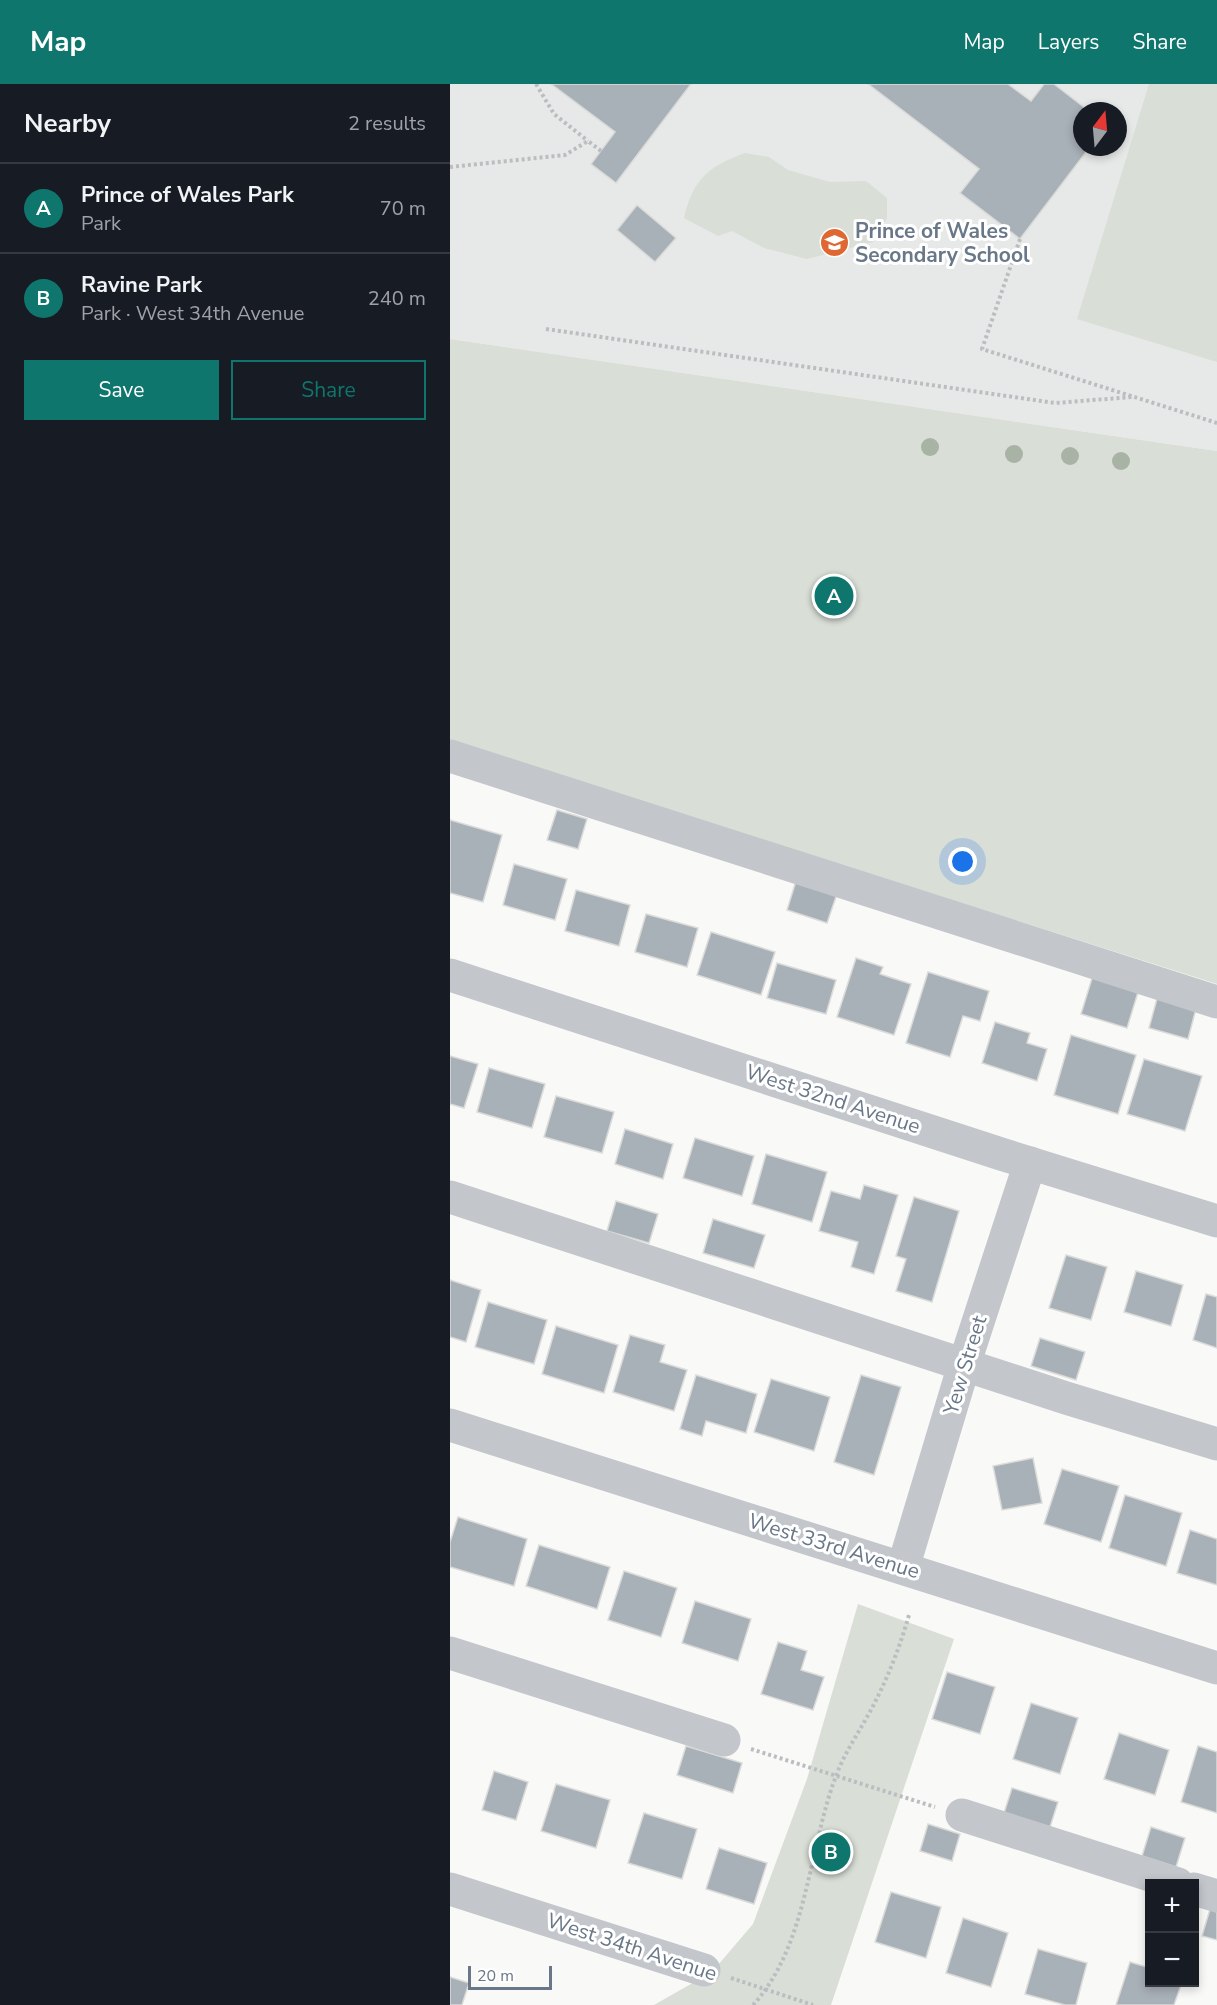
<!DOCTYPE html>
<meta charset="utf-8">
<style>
:root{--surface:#171b24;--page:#242831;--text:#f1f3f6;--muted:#9ea1a6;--line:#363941;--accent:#0f766e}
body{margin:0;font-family:"Nunito Sans",sans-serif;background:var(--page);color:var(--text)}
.controls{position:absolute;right:18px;bottom:18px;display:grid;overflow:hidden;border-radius:0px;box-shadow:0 3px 9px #0003}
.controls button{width:54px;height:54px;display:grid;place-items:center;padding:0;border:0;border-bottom:2px solid var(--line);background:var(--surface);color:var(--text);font:30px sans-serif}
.compass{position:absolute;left:623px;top:18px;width:54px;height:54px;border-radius:50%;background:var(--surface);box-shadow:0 3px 9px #0003;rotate:16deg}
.scale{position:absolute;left:18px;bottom:15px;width:84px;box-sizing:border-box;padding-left:6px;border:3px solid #697888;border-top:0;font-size:16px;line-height:21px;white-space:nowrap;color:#697888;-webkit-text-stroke:4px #fff;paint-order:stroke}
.you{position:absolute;left:513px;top:778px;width:21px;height:21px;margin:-15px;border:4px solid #fff;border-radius:50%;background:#1a73e8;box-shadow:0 0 0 9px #1a73e833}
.badge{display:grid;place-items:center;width:39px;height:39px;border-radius:50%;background:var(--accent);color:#fff;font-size:20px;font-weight:700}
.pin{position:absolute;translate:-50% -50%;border:3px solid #fff;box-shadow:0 2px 6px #0006}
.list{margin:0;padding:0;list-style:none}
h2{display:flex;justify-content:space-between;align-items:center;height:78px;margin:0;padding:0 24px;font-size:26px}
h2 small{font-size:20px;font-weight:400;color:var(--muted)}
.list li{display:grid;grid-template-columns:39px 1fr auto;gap:18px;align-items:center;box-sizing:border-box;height:90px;padding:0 24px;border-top:2px solid var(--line)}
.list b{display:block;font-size:22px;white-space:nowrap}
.list p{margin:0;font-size:20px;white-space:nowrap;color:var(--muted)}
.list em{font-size:20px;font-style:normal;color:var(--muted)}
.actions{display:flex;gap:12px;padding:18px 24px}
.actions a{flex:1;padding:14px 0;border:2px solid var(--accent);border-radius:0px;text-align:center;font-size:21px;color:var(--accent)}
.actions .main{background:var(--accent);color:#fff}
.map{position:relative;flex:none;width:767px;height:1921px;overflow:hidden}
header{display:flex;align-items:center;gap:36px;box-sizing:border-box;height:84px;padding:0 30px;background:var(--accent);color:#fff}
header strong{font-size:28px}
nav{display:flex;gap:33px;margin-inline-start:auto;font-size:21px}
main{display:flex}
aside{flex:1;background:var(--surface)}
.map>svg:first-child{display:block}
.built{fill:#e7e8e8;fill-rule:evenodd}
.green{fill:#d9ded7}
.building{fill:#a9b1b8;stroke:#dbdbd9;stroke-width:1.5}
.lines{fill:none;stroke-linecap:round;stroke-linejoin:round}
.path{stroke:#bbbec1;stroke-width:4;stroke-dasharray:3 3;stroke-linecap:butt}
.minor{stroke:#c3c6cb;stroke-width:33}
.tree{fill:#a8b3a6}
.labels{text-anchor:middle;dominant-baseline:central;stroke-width:6;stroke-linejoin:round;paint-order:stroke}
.poi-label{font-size:21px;font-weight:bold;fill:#697888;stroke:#fff;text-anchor:start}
.street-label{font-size:21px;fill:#697888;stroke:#fff}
</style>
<header>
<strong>Map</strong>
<nav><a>Map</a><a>Layers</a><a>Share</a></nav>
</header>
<main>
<aside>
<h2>Nearby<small>2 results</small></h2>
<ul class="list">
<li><span class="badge">A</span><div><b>Prince of Wales Park</b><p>Park</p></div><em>70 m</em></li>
<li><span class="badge">B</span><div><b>Ravine Park</b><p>Park · West 34th Avenue</p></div><em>240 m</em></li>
</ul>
<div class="actions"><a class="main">Save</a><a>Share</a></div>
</aside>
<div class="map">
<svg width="767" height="1921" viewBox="0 0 767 1921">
<rect width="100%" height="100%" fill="#f9f9f7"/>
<!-- built -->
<path class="built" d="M0,0H767V367L0,255ZM632,27H668V63H632Z"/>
<!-- green -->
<g class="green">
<path d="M699,0H767V278L627,235Z"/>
<path d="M295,69L319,73L338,86L380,98L416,97L437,114V134L423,158L357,175L314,164L282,147L268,152L234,134C243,95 259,82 295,69Z"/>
<path d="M0,255L767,367V900L0,657Z"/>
<path d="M408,1520L504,1555L381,1921H204L262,1888L303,1840L357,1695Z"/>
</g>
<!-- building -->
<g class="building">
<path d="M101,0H241L166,99L141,80L165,48Z"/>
<path d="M418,0H558L581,17L594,0H604L639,27H632V63H640L570,155L510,109L529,85Z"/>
<path d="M187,121L226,154L205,178L167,146Z"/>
<path d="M107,726L137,735L128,765L97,756Z"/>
<path d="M0,736L52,751L33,818L0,809Z"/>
<path d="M64,780L117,795L105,836L53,821Z"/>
<path d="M346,797L387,810L377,839L337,826Z"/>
<path d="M126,806L180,821L169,862L115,847Z"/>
<path d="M196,830L248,844L237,883L185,868Z"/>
<path d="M261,848L325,868L311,911L247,891Z"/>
<path d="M406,874L433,883L430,890L461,900L444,951L387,933Z"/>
<path d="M327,879L386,896L376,930L317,914Z"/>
<path d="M478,888L539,907L530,937L513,932L500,973L456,959Z"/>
<path d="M643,891L689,905L677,944L631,930Z"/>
<path d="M708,911L747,921L738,955L699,944Z"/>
<path d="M545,938L580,949L577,959L597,965L587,997L532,979Z"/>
<path d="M621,951L686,971L668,1030L604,1011Z"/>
<path d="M0,972L28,980L14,1024L0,1020Z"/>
<path d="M694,975L752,992L735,1047L677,1030Z"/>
<path d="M39,984L95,1000L82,1044L27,1028Z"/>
<path d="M106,1012L164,1028L152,1069L94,1053Z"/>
<path d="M175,1045L223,1060L213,1095L165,1080Z"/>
<path d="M245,1054L304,1072L292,1112L233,1094Z"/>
<path d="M316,1070L377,1088L362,1138L302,1120Z"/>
<path d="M414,1101L448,1111L424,1190L401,1183L408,1158L369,1147L381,1107L410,1115Z"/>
<path d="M464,1113L509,1127L482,1218L446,1207L456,1175L446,1172Z"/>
<path d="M166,1117L208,1130L199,1159L157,1147Z"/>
<path d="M263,1135L315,1151L304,1184L253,1169Z"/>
<path d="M616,1171L657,1183L641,1236L599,1224Z"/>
<path d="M686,1187L733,1201L721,1242L674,1228Z"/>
<path d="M0,1196L31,1206L16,1258L0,1253Z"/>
<path d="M756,1210L767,1213V1264L743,1256Z"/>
<path d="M38,1218L97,1236L84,1280L25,1263Z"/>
<path d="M106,1242L168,1261L154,1309L92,1290Z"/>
<path d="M180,1251L215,1261L210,1278L237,1286L224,1327L163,1308Z"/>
<path d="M590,1254L635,1268L626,1296L581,1282Z"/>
<path d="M246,1291L307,1310L296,1349L256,1337L252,1352L230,1345Z"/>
<path d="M411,1291L451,1303L424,1391L384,1378Z"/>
<path d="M321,1295L380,1313L364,1367L304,1348Z"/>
<path d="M583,1374L592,1419L552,1426L543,1382Z"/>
<path d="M612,1385L669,1402L651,1458L594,1440Z"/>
<path d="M675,1411L732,1429L716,1482L659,1464Z"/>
<path d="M8,1433L77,1455L64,1502L0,1483V1458Z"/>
<path d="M740,1446L767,1455V1501L727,1489Z"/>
<path d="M89,1461L160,1483L147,1525L76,1502Z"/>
<path d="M174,1487L227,1504L211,1553L158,1536Z"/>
<path d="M245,1517L301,1535L288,1577L232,1559Z"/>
<path d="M328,1558L357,1567L351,1586L374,1593L363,1626L311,1610Z"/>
<path d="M497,1588L545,1603L530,1650L482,1635Z"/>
<path d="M581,1619L628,1634L610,1690L563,1675Z"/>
<path d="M669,1649L719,1666L705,1711L654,1695Z"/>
<path d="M236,1662L292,1679L283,1709L227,1691Z"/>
<path d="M748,1662L767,1668V1729L731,1718Z"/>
<path d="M44,1687L78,1698L66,1736L32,1726Z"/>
<path d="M106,1700L160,1716L146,1764L91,1747Z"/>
<path d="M562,1704L608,1718L600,1743L554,1729Z"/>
<path d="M194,1729L247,1745L232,1795L178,1779Z"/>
<path d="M478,1740L510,1750L502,1777L470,1767Z"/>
<path d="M701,1743L735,1754L726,1783L692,1772Z"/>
<path d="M269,1764L317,1779L304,1820L256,1805Z"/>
<path d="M441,1808L491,1823L476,1874L425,1858Z"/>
<path d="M760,1825L767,1828V1856L752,1852Z"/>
<path d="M513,1834L558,1849L541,1903L496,1889Z"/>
<path d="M588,1865L637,1879L626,1921H615L575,1910Z"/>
<path d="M680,1878L700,1884V1898H732L724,1921H666Z"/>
<path d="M0,1893L19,1899L12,1921H0Z"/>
</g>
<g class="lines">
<!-- path -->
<g class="path">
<path d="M86,0L104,30L138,57"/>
<path d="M0,83L115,71L138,57L151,67"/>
<path d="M570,155L532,265L767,339"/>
<path d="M96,245L605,319L682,313"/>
<path d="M301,1665L485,1723"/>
<path d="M281,1894L363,1921"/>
<path d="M303,1921C358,1861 358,1765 386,1692C395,1667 412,1644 424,1620C439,1591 450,1562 459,1531"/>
</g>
<!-- minor -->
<g class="minor">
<path d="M0,672L767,918"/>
<path d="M0,891L551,1070L767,1137"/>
<path d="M0,1113L616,1314L767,1360"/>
<path d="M0,1341L767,1584"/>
<path d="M453,1484L514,1281L580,1079"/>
<path d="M0,1569L274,1656"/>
<path d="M512,1731L728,1800"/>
<path d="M0,1805L254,1886"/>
<path d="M744,1805L767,1812"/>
</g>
</g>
<!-- trees -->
<g class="tree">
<circle cx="480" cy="363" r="9"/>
<circle cx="564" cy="370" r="9"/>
<circle cx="620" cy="372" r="9"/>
<circle cx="671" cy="377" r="9"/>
</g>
<!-- icons -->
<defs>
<symbol id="school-disc" viewBox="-11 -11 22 22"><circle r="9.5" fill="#df6732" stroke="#fff"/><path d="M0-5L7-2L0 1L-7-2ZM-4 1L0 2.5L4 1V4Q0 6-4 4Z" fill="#fff"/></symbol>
</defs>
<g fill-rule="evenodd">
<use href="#school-disc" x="368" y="142" width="33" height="33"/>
</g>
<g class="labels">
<!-- poi labels -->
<g class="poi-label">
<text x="405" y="147">Prince of Wales<tspan x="405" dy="24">Secondary School</tspan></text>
</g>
<!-- street labels -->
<g class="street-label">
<text transform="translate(383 1015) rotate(18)">West 32nd Avenue</text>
<text transform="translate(515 1281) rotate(-73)">Yew Street</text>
<text transform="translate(384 1462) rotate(17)">West 33rd Avenue</text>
<text transform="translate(182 1863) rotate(18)">West 34th Avenue</text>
</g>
</g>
</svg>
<div class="controls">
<button>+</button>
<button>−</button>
</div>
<svg class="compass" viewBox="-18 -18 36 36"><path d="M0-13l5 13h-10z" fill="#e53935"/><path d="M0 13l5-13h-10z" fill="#9ea1a6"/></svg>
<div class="scale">20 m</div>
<div class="you"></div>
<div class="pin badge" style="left:384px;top:512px">A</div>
<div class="pin badge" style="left:381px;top:1768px">B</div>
</div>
</main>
